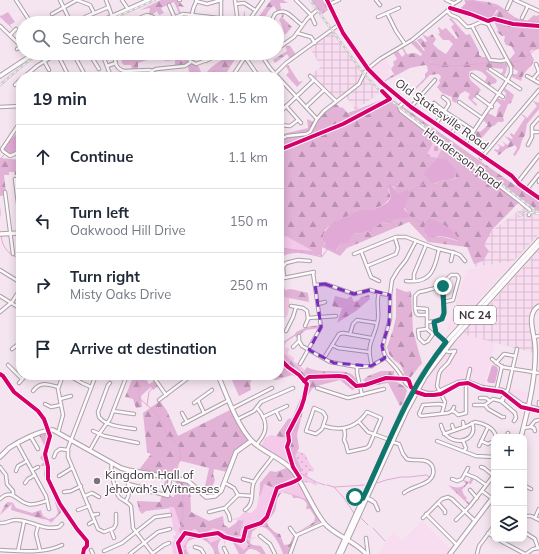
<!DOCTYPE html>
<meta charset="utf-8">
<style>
:root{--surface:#fff;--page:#f2f2f3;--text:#1f2937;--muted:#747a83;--line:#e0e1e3}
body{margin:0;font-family:Mulish,sans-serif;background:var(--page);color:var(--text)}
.controls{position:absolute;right:12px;bottom:12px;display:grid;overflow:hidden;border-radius:8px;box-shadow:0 2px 10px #0003}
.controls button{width:36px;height:36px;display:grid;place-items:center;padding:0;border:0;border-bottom:1px solid var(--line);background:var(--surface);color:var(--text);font:20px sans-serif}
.stop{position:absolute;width:12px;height:12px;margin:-9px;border:3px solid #0f766e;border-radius:50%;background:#fff}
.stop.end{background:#0f766e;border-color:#fff;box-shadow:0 1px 4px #0008}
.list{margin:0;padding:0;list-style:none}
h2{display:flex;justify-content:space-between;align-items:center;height:52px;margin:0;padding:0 16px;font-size:17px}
h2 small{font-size:13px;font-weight:400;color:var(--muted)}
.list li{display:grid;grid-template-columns:26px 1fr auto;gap:12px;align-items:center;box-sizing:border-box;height:64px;padding:0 16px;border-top:1px solid var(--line)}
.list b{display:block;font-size:15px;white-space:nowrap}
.list p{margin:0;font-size:13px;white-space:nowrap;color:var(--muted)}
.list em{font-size:13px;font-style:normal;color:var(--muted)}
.icon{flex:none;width:22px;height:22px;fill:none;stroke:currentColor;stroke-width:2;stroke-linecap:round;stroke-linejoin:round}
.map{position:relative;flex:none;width:539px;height:554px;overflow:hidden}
.search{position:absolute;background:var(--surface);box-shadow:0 2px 10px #0003;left:16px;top:16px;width:268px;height:44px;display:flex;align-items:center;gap:10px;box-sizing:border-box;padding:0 14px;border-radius:22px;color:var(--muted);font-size:15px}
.panel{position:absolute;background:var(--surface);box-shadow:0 2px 10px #0003;left:16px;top:72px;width:268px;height:308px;border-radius:16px}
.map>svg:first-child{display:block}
.built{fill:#f8dcf0}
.industrial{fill:url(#industrial-grid)}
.grass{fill:url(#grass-dots)}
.forest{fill:url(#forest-firs);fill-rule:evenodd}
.cemetery{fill:url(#cemetery-stones)}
.park{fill:#f4c9ea}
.water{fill:#e1a9d5}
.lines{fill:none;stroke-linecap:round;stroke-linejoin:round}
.stream{stroke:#e1a9d5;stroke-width:1}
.minor-casing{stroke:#aca0a9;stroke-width:4.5}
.major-casing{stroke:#aca0a9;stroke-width:5.5}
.minor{stroke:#fefbfd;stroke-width:2.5}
.major{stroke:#fefbfd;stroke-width:3.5}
.rail-casing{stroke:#cfcbce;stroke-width:2.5}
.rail{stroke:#fff;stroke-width:1;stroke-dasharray:3;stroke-linecap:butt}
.cycleway-casing{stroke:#fff;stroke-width:6}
.cycleway{stroke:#d6006c;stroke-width:4}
.route{stroke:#0f766e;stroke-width:5}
.marked{fill:#7b2cbf;fill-opacity:0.2;stroke:#7b2cbf;stroke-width:3;stroke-dasharray:8 5;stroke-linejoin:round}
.poi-dot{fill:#7e717a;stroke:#fff;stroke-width:1.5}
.labels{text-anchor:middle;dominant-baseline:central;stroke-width:3;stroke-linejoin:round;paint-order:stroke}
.shield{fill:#fff;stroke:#787076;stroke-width:1}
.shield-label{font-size:11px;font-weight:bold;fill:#3e323b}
.street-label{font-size:12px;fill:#3e323b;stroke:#fff}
.poi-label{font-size:12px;fill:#3e323b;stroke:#fff;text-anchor:start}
</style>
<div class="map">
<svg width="539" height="554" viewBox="0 0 539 554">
<defs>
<pattern id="industrial-grid" width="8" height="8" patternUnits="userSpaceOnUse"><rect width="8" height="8" fill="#f8dcf0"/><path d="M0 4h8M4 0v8" fill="none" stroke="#d6bdcf"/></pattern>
<pattern id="grass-dots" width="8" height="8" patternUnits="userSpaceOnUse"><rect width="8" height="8" fill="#f4c9ea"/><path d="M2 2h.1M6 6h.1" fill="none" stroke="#d2adca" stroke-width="1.8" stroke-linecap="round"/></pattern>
<pattern id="forest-firs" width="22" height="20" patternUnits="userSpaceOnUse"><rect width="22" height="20" fill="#e2b3d7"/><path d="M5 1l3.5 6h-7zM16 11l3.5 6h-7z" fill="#b992b0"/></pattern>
<pattern id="cemetery-stones" width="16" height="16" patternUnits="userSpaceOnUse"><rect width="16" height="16" fill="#f4c9ea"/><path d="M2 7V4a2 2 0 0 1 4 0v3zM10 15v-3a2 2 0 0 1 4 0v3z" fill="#d2adca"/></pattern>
</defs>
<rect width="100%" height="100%" fill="#f5e5f0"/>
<!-- built -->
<g class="built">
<path d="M384,57L391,68L387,71L390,77L382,82L371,69V67Z"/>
<path d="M511,262L513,263L485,293L451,331L447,330L467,270Z"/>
<path d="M462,334L495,343L484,387L472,381L465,380L457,381L435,392L430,393L421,390L434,369Z"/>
<path d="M510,388L529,393L527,405L525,406L509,393Z"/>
<path d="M422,521L451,550L448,554H378L393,532L402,541Z"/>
</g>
<!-- industrial -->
<g class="industrial">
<path d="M332,31L362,73L380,93L355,110L345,95H340L336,99L334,98L311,74L321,67L310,48Z"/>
<path d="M525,206L539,217V234L514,261L476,267L469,248Z"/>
<path d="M539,250V304L532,310L530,322L534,343V353L462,334L483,312L486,310L497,296Z"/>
</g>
<!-- grass -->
<path class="grass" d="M298,451L305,454L310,464L314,469L313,472L309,471L307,477L317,484L316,486L311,483L303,482L301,479L300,470L294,455Z"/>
<!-- forest -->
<g class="forest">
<path d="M161,0H178L184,7L178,6L181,13H179L174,2L161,8L164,13L159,15L157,11L152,15L149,14L150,8L140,10Z"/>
<path d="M271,0H283L288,3H280L281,10L277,11L274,6C269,9 265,15 265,21L259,23L255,20L252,23H243L244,11L245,12V18L250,16L253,18V14L258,18Z"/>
<path d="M311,0H323L328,10L322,14Z"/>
<path d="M464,0C475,0 486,1 496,4C502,6 511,16 517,18C520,20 524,20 527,21L534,15L536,16L539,15V49L532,50L530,52L534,60C531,69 524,69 521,81L512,77V74H517L518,71L512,68L509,60L515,53L511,46L506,45L504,41L505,36H502L497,32L498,30L492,17L498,11L496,7L475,1H468L466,4Z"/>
<path d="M8,12L15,22L10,25L14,30L0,17V15L1,16Z"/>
<path d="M281,12H285L283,18L292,27L285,35L281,23L279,20L282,16Z"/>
<path d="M451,18L466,35L470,34L479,51V55L482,57H486L492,63H508L506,72L504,76L501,74L503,71V69C497,69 490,65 486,71L497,80L496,83L489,85L485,81L487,77C482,71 478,69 470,71C466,81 476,83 481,90L472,100L477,104L476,106L468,98L470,94L465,91L460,94L456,103L452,101V97L442,93L437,87L440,83L439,80L441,78L440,75L438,74L430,75L414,91V89L425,78V74L428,71L427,66L425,65L410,68L384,82V81L394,74L391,69L394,65L393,62L397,59L393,52L398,51L402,57L405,54L402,48L403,47L407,54L415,53L421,56L422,54L411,43L416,41L424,51L425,50L417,40L421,38L425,42L427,41L422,34L428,37L432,34L436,39L433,44L438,49L446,54L453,44L449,40H443L438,34L440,33L438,28L439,27L442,30L446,28L456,39L458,38L451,27L454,24L449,19Z"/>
<path d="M285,45L291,47L296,55L290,59L287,54L275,63L273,60L287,51Z"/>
<path d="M122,53H141L142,54L179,53L182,61L187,59L188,63L184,65L175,66V60L165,61L162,55L138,63V69H132L131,65H124L122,63L121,58L123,55Z"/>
<path d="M230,53H239L225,75V77H209L201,73H189L188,66L191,64L198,65L201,72H207C213,64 223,61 230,53Z"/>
<path d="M288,65L299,82L302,81H303L297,87L286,75L289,72L286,66Z"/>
<path d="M505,88L514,95L511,103L508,104L503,117L504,120L503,122H498L494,126H492L479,141L475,142L470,139L477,131L480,132L488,125L483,120L488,113L496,117L498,109L501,105L495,100L498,98L502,100H505L506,93L503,90Z"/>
<path d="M389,97L539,202V212L522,199L492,230L484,245L489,251L483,261L474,264L467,247L428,242L409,222L347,248L340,256L322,247V256C308,254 290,249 279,259V135L308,128L307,119L316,123L323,114L336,104L341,108L342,107L348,113ZM438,158C447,159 455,164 456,173L455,179L440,181L434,184L425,176L433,164V161ZM393,186L399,195L403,193L408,198L404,207L408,214L407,218H397L389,224L382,222L373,229L370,233L367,231C360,236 352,230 349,241L340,244L336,251H333L324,244L325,230L329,226L359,210H372L383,205L391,198L388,189ZM453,232L457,237L458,241L443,237L430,236L428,238L425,234Z"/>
<path d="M533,101L539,103V109L527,124L525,135L522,140L520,148L515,156L513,155L517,148L515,145L506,149L499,155L497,154L498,153L494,150L495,149L498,150L500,147L496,143L503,147L505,145L502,141L507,145L510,142L505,136L512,139L513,138L510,135L511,133L514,135L525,118L521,114L527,118L537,106Z"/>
<path d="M0,158L21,160V174L15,175L14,172H9V175H4L6,192L5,195L0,196Z"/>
<path d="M279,284L280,287L284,286L285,290L291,289L308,293L309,302L289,298L288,314L279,325Z"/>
<path d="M396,288L406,292L411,291L413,331L422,363L407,382L401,365L394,360L389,354L387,347L393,330L396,317Z"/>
<path d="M369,295L370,299L356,311L337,323L342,308L332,306L335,296L347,299L351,296L352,297L353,301L355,302L359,300L361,297Z"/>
<path d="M320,325V328L306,330L298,336L297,338L295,336L286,342L284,347L289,349L287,354L294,358V362L301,365V367L305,370L307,367C322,376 349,365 356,379C357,381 357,385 358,388L352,390L340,380L317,386L312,389L306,398L297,435L299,448L295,456L302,470L297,478L291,468L261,449L276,436L288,419L292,418L302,395L304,385L299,378L292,375L276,380L263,376H252L250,384L251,390L239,396L231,378L236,375H279V337L285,341L295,334L296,332L307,327Z"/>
<path d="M381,371H394V375L399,378L397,382L405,387L407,391L403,403L400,406L388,383L370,386L363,380L368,376Z"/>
<path d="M134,375H144L149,384L154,381L158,386L153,390L151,387L141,396L142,407L136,408L133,399L125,397Z"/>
<path d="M160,401L167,411L178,436L232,409L240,428L249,441L235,451L227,472L214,469L213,474L215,480L213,485L220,488L213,485L210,487L205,486L209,468L181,461L178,463L175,473L177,477L138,471L151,454L147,452L143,413Z"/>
<path d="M48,431V449L43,458L48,464C46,481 54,495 64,509L51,523C49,520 46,519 42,519L11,510L12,504L0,515C2,511 4,505 8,502L13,503L16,508L32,513L41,510L43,516L49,519L55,517L58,513L52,491L44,475L45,466H40L44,462L40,458L46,449L39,435Z"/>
<path d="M286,468L290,470L295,478L277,487L251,523L245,527L242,538L184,532L175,554C171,547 174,540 177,533L171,508L146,511L142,514L139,510L137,501L160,502L165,480H169L168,496L174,497L176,481L190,484L191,512L209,521L223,516L224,525L229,528L236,523L240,517L252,513L257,508L259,503L260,483L270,471L276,472Z"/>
<path d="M471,477L474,478L471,484L468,483L462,490L464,495L467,498L466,500L470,503L469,505L448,485C455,488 460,489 466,484L463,480H464L469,482Z"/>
<path d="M296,479L321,521L298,532L314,522L315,517L310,509H306L307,504C304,498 299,498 293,498L292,495L282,492C274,501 278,504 275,511C273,515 269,519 267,523C269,528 274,533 280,534L284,545L290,544L293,536L294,537L288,554H283C281,546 270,526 261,527C257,527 255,530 252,532L250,543L253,545L261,546L266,554H261C257,550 254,549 249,549L244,554H239L232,541L225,539V538L237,542H243L246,538L247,529L260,525L271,510L276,493Z"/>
<path d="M187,535L223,537C217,543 217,547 220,554H215C208,530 177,537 189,554H182L180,547Z"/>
</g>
<!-- cemetery -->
<path class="cemetery" d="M435,139L444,145L437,158L426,156Z"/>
<!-- park -->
<g class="park">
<path d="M279,236H286L313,251L283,248L279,255Z"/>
<path d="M279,296L289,298L288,314L279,325Z"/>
<path d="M284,332L282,339L285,342L284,347L289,349L287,354L294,358V362L301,365V367L305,370L304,373L279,348V337H280Z"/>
<path d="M271,435L287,438L290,454L299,468V473L298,474L290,464L261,446L265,438Z"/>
<path d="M294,476L309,500L285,492L277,494L272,505L271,513L262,523L264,525H249L242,536L245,539L258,537L246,541L249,545L244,550L235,542L226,538L225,546L223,538L210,543L206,536L191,535L183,548L193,547L185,549L182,552L183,554H173L172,545L171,544L174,540L173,536L176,535L175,531L172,529L173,525L169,507H174L181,527L179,528L180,534L182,530L191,531L194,529L197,530L199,534L204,532L206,533L213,528L224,531L227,535H237L240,534V529L244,521L231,519L238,518L246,511L251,514L257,507L259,496L261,494L264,484L275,488L283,481Z"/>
</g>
<!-- water -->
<g class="water">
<path d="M473,0L496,7L498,8L490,20L459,10L468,1Z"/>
<path d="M21,127C21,137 22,149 11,154L4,150V147L17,133Z"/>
<path d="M438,158C447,158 454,164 457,173L454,179L440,181L433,184L424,175C425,169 432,167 434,160Z"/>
<path d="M389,184L391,185L399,194L407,190L411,192L404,209L411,217C401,220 398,215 390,224L382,222L373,229L371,233L367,231C359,237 354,228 349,242L340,244L335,252L326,247L323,239V234L331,224L359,210H372L382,206L388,202L391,198L388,185Z"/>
<path d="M430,218C441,223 456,229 459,241C451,238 435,233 428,238C423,231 422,224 430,218Z"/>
<path d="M492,365L497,367L498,370L495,383H489L487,381Z"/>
</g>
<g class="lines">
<!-- stream -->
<g class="stream">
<path d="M492,17L500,19L539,22"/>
<path d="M128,56L146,59L157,53H161L172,55L186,64"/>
<path d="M510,62C526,62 526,55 539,47"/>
<path d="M430,64L453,66L499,62"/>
<path d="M189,66L196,71L209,77"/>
<path d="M0,159L4,155"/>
<path d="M410,192L427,182"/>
<path d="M0,209V216"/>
<path d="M411,217L422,223"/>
<path d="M279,225C285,233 286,238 279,246"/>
<path d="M1,236C3,249 9,255 21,259"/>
<path d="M279,247L322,257L328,248"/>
<path d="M279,292C283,299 283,308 279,315"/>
<path d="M279,354L300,374L306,383L304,393L288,433C287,440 288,448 290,454C293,460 298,465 299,472"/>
<path d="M279,370L286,369L295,370"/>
<path d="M0,373H3L17,393L40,410L45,418L47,427"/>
<path d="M137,375L139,389V398L157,414L168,436L173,439L179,446L181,456L176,471V477"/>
<path d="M403,375L414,368"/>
<path d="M163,377L166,375"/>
<path d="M306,383C311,378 337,376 343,378C349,380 351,384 358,385"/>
<path d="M361,384L383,376L399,377"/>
<path d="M147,405L149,392L155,385"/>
<path d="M50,432L51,436L46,454L50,482L67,517L75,528L79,533L84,535L90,544L84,554"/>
<path d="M146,469L175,476"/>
<path d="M300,473L318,483"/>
<path d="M177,481C182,489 184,499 183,509C183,516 180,523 183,530"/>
<path d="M319,483L325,485"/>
<path d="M377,483L386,480L401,477H409L426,475L430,477"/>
<path d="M327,485L334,487L350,486"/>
<path d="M351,486L364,485"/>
<path d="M334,487L345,499"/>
<path d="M345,500L354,513"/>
<path d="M361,518L368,525"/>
<path d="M263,519L265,523L278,536C278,543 286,547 285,554"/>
<path d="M373,528L385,541"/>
<path d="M239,535L246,538L250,545L260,548L264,554"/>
<path d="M227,536H238C240,533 239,530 241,528C248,522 257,525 264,519C272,511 268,496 276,487C282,480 292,479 299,473"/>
</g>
<defs>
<g id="minor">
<path d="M16,0L31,23"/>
<path d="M60,0L71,23"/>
<path d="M106,0L112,16"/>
<path d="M122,0L128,9"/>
<path d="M179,0H180"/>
<path d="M221,0V23"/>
<path d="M235,0L237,15L236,23"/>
<path d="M296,0L311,15L315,24"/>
<path d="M376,0L380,5"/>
<path d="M515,0L539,11"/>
<path d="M196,1L207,4L221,0"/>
<path d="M236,4L244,3L255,10"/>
<path d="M453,4L460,0"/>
<path d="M169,5L177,23"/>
<path d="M327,5L339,0"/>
<path d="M507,9L511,0"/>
<path d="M447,11L451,15L458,18L467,27L472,26L481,22L488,24L511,67V73L507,81L465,144"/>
<path d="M387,13L396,31L405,44"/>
<path d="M52,14L77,0L90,5L94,13"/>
<path d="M252,16L263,0"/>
<path d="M85,17L109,7"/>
<path d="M378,17L399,8"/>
<path d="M522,18L528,6"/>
<path d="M271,22L275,14C286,6 293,19 302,25"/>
<path d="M127,23L147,15L153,17L157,23"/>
<path d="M161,23L183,14L236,20"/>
<path d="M193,23C191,15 193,7 197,1"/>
<path d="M206,23L207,17"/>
<path d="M262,23L266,22H271"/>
<path d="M0,26L23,48"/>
<path d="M472,26L490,60L500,61L507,60"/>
<path d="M297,33L311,37L315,43"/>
<path d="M10,35L16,29"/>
<path d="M277,35L283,45"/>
<path d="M17,49L22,46"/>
<path d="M277,49L294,37L307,19L317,10"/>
<path d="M27,53L29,57"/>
<path d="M57,53L69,77"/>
<path d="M73,53L86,77"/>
<path d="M89,53L99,69"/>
<path d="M101,53L105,61L111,77"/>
<path d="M117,53C113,61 116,69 124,71L149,70L152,71L154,77"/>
<path d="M187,53L190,61L196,64L210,59L219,53"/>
<path d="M203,53L206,61"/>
<path d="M260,53L270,68L278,77"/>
<path d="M245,57L259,77"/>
<path d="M264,58L272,53"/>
<path d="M44,61L49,70"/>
<path d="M107,66L116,63"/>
<path d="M490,69L520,89"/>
<path d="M152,71L156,69L185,66L191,62"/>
<path d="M234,74L239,77"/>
<path d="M472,75L503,97"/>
<path d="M310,76L336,101"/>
<path d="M527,76L539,83"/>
<path d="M24,77L37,66L58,53"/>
<path d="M232,77L245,57L252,53"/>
<path d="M272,77L286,63L337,26"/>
<path d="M279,78L317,119"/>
<path d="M533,79L539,72L536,64"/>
<path d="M15,85L21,79"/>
<path d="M477,96L492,107"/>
<path d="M404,102L399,107L401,111L518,200L530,210V212L529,215"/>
<path d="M459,102L482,118"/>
<path d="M434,103C446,114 461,121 474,131"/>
<path d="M286,106L301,123"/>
<path d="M0,107L21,106"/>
<path d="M306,107L324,90"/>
<path d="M411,107L435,80"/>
<path d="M279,113L314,80"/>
<path d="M21,121L2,149L3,151L10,156L21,151"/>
<path d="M436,124L449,104L448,101L443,97"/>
<path d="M279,125L290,126L298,120"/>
<path d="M532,132H538"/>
<path d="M451,134L459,123"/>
<path d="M279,140L287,136L306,134L310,132L317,119L324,111L359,84L365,72L370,67L380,59L412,40L452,7L453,3L446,0"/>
<path d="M528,145L532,137V126L539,118"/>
<path d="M481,158L539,90"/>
<path d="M15,179L21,227"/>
<path d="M539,180V182"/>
<path d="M518,182L539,155"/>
<path d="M528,188L539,174"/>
<path d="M5,192L13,254"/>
<path d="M361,251L371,277L379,281"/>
<path d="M354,254L396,237H406L435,248L455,253L460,255L465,261"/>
<path d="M451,261L453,252"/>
<path d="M367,266L396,254L398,248L395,238"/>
<path d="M0,270L21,283"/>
<path d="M284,277L283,267L286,263L298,260L310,261"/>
<path d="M279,279L314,272"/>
<path d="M406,281C431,284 435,269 439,249"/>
<path d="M414,281V274L426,245"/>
<path d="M315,285L325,284L354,294L370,290L383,294L390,295"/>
<path d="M0,296L21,309"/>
<path d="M318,304L325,302"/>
<path d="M291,306L303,308L307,311L308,319L305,326"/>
<path d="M415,308L416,313L418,315H427"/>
<path d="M0,312L12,302L21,288"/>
<path d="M308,318L336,316"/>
<path d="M427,322C457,321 438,302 443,285C444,283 449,277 451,275H457L459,278L453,300L444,302"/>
<path d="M434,322L436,333L446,342"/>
<path d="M427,329L418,330L419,338L424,343L428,341L433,334L427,329V309L415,308V296L419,292C428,291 434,287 443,287"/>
<path d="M286,331L293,317L296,307"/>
<path d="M350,334L353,324L357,320L377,323"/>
<path d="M19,335H21"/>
<path d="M299,336V341L302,346L330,362L358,367L371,366L385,358"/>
<path d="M534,337L539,336"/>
<path d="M383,344L390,319V295L392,280L398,270L406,260L416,241"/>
<path d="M332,345L338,348L369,352"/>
<path d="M383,345C382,358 391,361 398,371C405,380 403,384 414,389"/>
<path d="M293,347L299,341"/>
<path d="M12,349L21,342"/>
<path d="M444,350L449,352L455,351"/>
<path d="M324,358L339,334L343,333L371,338"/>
<path d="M492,359L502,367L539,373"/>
<path d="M496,363L504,354L515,356"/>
<path d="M300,364L321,327L313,273"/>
<path d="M8,365L22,379"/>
<path d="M372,366C365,341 375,340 378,319C379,310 376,301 379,293"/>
<path d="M357,367V373L362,395"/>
<path d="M68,375L82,383L91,387"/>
<path d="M96,375L68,448V457L98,529L104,532L114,528L116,524V514"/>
<path d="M152,375L166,395"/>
<path d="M19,383L26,375"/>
<path d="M110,383L108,385L98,412L99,417C107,427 124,427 135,429"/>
<path d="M317,388L348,398L384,389"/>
<path d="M497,388L502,366"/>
<path d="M418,390L427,393H435L458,382L467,381L482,387L503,390L522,404L539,409"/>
<path d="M33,391C40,381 48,384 58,387"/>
<path d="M416,392L425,395H434L441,394L459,384L468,383L481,389L502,392L521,407L539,411"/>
<path d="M480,398H486L490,401"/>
<path d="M60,399L71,396"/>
<path d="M159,400L192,375"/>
<path d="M198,400L204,413"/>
<path d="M501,401L506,393"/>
<path d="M502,402L508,389L517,349"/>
<path d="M194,403L212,390"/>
<path d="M45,404L51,407L61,405"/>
<path d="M444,405L439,404L423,405L419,414L421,416L448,413L452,411L454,407"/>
<path d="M474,405H485L493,399L501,401L515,413L516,418L514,421"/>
<path d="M485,405L488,409L502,417H504"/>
<path d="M539,405V402"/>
<path d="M233,408L272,388"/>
<path d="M314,408L323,412L326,417L322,429L316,434L306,431Z"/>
<path d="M113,411L134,414"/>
<path d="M276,411L280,419"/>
<path d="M452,411L455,412L458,415L466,413V387L470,369"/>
<path d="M182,413L187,422"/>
<path d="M442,413L445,402L437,386L439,374L441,370L448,363L455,351"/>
<path d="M263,417L287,406"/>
<path d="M238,419L254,411L261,402L293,388"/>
<path d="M359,422L368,432L390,440"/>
<path d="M463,422L464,427"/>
<path d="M183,424L229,400"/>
<path d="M441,425C447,450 480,442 472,423"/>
<path d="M452,425L454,430"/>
<path d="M324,426C342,432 356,428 367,412L381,418L369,446L366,448L348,452L346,444L344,440L345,435L344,428"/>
<path d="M531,427L534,428L535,431"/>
<path d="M523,428L530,427L535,421L539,420"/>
<path d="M93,431L104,436L138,443"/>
<path d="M58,433L63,415L58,389L63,375"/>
<path d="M508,433L507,435L511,437"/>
<path d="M444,434L467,426L475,422C483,423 495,428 496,437"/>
<path d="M31,437L38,449"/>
<path d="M437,441L476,456L494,457"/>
<path d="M463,441L466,448L464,451"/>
<path d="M481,441L488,444L494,441"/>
<path d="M392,442L399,444L403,454L407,459C413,461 420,459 426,461C429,462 432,465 433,468C437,485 412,485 404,493"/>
<path d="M17,443L46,496L49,509"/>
<path d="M256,445C263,437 268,430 264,419C262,414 260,411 257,408"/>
<path d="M479,446L488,427"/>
<path d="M90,450L99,434L110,419L127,375"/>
<path d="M54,457L56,452L60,449L68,450"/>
<path d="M112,463C110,469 115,494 120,498C124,501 128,502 131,506L133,528L153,554"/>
<path d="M0,467L6,475L7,484L13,491V495"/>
<path d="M481,467L484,468L494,476"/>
<path d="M32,470L38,467"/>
<path d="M16,471L18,466L27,461"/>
<path d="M466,474L476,478L486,485"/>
<path d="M59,476L72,468"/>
<path d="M524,478L525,482L524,487"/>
<path d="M243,479L254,482"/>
<path d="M452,479L457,481L462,479L468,468"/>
<path d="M25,483L28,479L35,475"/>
<path d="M225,483L234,488L238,495"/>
<path d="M128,484L140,487"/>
<path d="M525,486L531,489"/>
<path d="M470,490L477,498"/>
<path d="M482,491L494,500"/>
<path d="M64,492L71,491L81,486"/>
<path d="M145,492H154L168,496L170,478"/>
<path d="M350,493C355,496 359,494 364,496"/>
<path d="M85,496L92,493L99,497"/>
<path d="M367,498L372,500L375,503L368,499"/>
<path d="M0,499C12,487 17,502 28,504C34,506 41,502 47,501"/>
<path d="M126,501C133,490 125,482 128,470"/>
<path d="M375,503L378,510"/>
<path d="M438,503L445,511V513"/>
<path d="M225,508L229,515L230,520"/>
<path d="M78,510L89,506"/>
<path d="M245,510C254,504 251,495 253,485C255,477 268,464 273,456"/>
<path d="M209,512L225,508L238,495L252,496"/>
<path d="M426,514L457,545"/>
<path d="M92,515L98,514"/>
<path d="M524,516H531L539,520"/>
<path d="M423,518L442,499L448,497L452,499L475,521"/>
<path d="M535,518L539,509"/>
<path d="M456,520L470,506L494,475"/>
<path d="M0,523C6,524 10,520 15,520C30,519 41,531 59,527L62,524"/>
<path d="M89,524L94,521"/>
<path d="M38,526L36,534L40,550"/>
<path d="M290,528L296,536"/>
<path d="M111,530L114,538"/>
<path d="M524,532L535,539L538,548"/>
<path d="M488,533L494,537"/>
<path d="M260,536L270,544L275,554"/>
<path d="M366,538L368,554"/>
<path d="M497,539L525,554"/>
<path d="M195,547L201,549L204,554"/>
<path d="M224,548L227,554"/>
<path d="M0,550C20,551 44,554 62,545"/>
<path d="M91,550L93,554"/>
<path d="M18,551L24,522"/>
<path d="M104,551L122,543L155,517L170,515"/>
<path d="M153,553L164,545L169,543"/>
<path d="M130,554L158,532L170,529"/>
<path d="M290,554L297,535L324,523"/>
<path d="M477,554L479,546L494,526"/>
<path d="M526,554L533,549L539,548"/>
</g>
<g id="major">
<path d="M327,0L343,33L368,69L382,83L411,107L512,176L519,184L539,198"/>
<path d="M97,23L149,0"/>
<path d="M0,76L35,53"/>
<path d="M0,234L21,233"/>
<path d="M218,375C226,394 238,428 253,442C264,453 284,459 293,471C305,486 313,511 326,525C338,537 355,541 366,554"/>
<path d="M521,437C528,410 537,374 535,346C535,334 525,314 539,306"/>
<path d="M0,457C3,454 6,451 9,448C18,442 42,429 53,430L121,468L128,470L188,481L206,497L215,496L221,491L236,452L251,441"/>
<path d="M338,554L405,406L423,374L446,342L539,240"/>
<path d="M341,554L406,412L425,377L453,340L539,245"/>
<path d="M450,554L494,496"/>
</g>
</defs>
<!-- minor casing -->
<use href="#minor" class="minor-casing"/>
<!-- major casing -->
<use href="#major" class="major-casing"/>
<!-- minor -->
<use href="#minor" class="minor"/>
<!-- major -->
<use href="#major" class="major"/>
<defs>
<g id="rail">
<path d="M310,0L364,74L386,97L539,213"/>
<path d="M102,23L155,0"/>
<path d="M0,85L38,53"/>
<path d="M519,216L528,212L539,214"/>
</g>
</defs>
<!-- rail casing -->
<use href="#rail" class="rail-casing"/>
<!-- rail -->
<use href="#rail" class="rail"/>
<defs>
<g id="cycleway">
<path d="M327,0L343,33L368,69L382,83L411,107L512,176L519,184L539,198"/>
<path d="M450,8L470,14L488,21L494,19L513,24L539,26"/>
<path d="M279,150L343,124L390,99L382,91"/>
<path d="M0,374L3,376L14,392L38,411L44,419L50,436L45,454L48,467V479L60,504L77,529L87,541V546L84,549L83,554"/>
<path d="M304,381L309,377L339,376L346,377L356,386L365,385L386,378L407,379L409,381L411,387L414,389"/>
<path d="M416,392L425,395H434L441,394L459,384L468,383L481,389L502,392L521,407L539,411"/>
<path d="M181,554L178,543L185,533L199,536L218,533L224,537L235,540L241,541L243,540L246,528L261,523L267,517L277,488C285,484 293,484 300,478L293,467L287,447L289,441L288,433L301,408L304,399L307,384L299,375L288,367L279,358"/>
</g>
</defs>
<!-- cycleway casing -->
<use href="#cycleway" class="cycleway-casing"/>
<!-- cycleway -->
<use href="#cycleway" class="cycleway"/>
</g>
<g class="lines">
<!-- route -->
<path class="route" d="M355,497L360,496L363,498C388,445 408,389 446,342L436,333L434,322L442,319L444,313L443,286"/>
</g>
<!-- marked area -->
<path class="marked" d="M325,284L354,294L370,290L390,295L389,324L382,346L385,358L371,366L334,363L309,350L321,327L315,285Z"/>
<!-- markers -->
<circle class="poi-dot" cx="97" cy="481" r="4"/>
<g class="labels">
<!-- shield labels -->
<rect class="shield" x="454" y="306" width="42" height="18" rx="3"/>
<g class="shield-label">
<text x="475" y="315">NC 24</text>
</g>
<!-- street labels -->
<g class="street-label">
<text transform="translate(442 114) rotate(36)">Old Statesville Road</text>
<text transform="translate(463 158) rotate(37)">Henderson Road</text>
</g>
<!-- poi labels -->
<g class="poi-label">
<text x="105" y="474">Kingdom Hall of<tspan x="105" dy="14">Jehovah’s Witnesses</tspan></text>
</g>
</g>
</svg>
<div class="controls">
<button>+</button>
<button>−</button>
<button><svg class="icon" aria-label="layers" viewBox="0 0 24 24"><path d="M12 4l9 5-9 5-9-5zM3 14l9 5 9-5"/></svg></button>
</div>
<div class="stop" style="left:355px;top:497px"></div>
<div class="stop end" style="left:443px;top:286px"></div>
<div class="search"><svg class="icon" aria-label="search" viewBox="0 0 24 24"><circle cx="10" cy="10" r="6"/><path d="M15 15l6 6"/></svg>Search here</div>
<section class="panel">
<h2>19 min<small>Walk · 1.5 km</small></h2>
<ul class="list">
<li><svg class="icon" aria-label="ahead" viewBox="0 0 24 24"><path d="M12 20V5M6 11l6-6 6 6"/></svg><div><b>Continue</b></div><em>1.1 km</em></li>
<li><svg class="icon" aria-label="left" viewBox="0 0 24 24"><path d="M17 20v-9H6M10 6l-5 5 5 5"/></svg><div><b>Turn left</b><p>Oakwood Hill Drive</p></div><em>150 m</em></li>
<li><svg class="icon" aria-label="right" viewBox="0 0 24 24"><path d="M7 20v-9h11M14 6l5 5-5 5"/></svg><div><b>Turn right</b><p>Misty Oaks Drive</p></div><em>250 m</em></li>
<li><svg class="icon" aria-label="arrive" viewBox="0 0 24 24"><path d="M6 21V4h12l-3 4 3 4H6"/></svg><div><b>Arrive at destination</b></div></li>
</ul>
</section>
</div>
